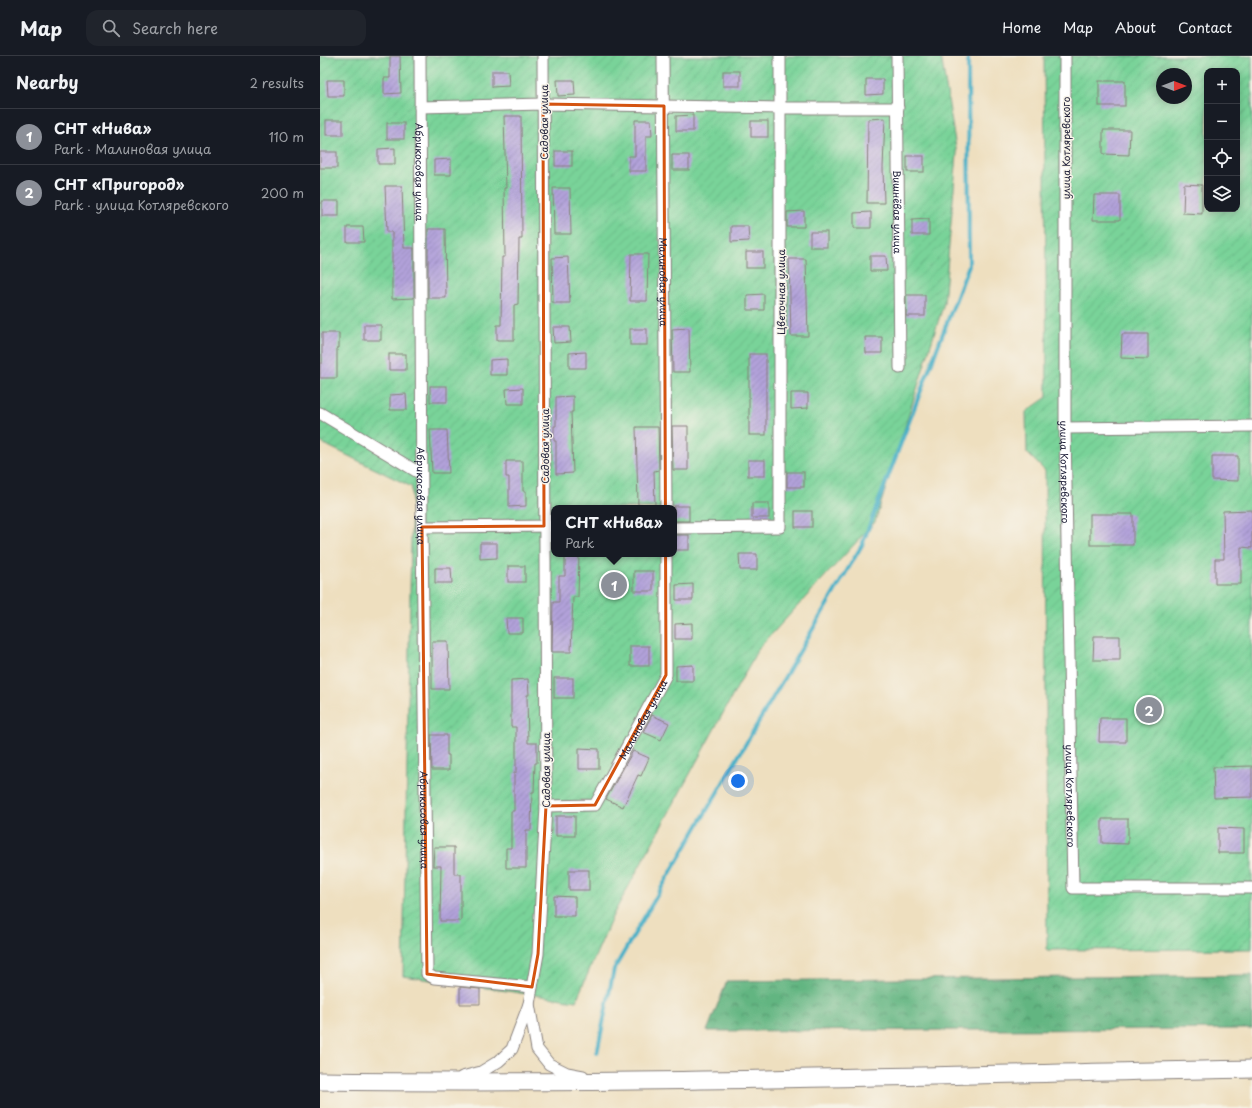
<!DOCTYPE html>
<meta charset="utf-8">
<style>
:root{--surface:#171b24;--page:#20242c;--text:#f1f3f6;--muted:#9ea1a6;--line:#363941;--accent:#8c9099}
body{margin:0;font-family:"Playpen Sans",sans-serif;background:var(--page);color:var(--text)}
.controls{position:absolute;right:12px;top:12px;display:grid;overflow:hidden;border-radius:8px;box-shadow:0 2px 10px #0003}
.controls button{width:36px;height:36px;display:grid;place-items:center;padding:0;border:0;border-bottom:1px solid var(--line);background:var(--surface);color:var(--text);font:20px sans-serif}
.compass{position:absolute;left:836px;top:12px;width:36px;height:36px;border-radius:50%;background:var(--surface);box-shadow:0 2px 10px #0003;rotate:90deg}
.you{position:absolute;left:418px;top:725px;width:14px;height:14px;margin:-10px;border:3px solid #fff;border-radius:50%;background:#1a73e8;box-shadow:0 0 0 6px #1a73e833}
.badge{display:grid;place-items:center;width:26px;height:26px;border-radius:50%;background:var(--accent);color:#fff;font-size:13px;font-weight:700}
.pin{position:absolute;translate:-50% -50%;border:2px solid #fff;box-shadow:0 1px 4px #0006}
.popup{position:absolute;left:231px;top:449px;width:126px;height:52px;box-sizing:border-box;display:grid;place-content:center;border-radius:8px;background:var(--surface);filter:drop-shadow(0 1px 3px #0005);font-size:13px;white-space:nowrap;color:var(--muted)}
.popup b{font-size:15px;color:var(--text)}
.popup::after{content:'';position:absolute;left:50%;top:100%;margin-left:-8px;border:8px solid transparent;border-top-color:var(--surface)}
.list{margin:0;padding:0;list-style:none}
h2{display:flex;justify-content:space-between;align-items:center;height:52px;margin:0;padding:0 16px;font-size:17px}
h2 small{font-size:13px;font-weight:400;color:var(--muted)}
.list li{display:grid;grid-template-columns:26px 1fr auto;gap:12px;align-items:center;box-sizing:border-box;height:56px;padding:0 16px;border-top:1px solid var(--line)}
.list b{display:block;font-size:15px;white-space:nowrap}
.list p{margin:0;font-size:13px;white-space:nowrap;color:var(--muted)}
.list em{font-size:13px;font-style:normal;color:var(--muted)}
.icon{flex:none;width:22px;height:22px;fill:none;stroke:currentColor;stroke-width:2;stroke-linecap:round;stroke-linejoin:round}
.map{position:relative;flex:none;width:932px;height:1052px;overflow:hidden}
header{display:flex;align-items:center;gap:24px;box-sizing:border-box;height:56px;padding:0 20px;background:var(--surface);border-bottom:1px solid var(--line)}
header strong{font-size:19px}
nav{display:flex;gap:22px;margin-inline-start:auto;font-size:14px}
.search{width:280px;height:36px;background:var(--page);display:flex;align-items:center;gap:10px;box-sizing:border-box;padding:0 14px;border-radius:12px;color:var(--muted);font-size:15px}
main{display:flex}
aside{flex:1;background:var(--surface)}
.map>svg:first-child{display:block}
.forest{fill:url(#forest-crowns);stroke:#426c5e}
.garden{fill:url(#garden-furrows);stroke:#4e7a6a;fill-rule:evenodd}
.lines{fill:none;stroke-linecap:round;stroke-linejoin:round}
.stream{stroke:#48b0c7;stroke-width:4}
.building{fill:url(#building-hatch)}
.street-casing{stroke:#88807d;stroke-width:13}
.primary-casing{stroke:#88807d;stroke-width:19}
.street{stroke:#fff;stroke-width:11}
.primary{stroke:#fff;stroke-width:17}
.marked{fill:none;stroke:#d45411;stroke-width:3;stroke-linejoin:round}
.labels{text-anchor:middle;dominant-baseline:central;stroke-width:3;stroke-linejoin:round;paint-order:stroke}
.street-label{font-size:10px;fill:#22223b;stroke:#f7f3e8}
</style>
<header>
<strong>Map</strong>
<div class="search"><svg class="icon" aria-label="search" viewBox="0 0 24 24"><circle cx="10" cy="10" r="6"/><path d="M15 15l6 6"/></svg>Search here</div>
<nav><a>Home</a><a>Map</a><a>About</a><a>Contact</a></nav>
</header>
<main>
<aside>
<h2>Nearby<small>2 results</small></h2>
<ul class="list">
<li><span class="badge">1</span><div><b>СНТ «Нива»</b><p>Park · Малиновая улица</p></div><em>110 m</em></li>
<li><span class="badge">2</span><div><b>СНТ «Пригород»</b><p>Park · улица Котляревского</p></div><em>200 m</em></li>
</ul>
</aside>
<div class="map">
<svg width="932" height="1052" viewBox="0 0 932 1052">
<defs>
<pattern id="forest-crowns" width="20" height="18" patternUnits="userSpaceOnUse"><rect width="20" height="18" fill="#62b581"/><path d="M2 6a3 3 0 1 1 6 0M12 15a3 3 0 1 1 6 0" fill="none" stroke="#50936b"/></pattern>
<pattern id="garden-furrows" width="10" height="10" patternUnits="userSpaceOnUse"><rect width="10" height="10" fill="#79d399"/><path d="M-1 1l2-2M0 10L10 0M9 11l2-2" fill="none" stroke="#68b585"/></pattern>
<pattern id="building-hatch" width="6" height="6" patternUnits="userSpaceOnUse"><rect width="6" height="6" fill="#b2a2da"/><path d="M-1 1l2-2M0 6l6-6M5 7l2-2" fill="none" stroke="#9084b2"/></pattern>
</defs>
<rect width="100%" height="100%" fill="#f7f3e8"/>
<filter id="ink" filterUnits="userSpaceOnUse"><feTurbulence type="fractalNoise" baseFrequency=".025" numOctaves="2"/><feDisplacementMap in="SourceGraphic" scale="8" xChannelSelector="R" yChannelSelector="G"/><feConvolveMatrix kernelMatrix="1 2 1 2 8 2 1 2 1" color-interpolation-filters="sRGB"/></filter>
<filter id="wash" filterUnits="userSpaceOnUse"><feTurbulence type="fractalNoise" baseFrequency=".012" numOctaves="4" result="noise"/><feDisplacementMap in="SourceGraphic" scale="16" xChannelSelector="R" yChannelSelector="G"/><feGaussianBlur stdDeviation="0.9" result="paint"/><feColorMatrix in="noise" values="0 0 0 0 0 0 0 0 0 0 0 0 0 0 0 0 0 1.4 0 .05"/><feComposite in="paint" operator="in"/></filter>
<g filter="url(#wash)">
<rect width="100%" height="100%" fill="#eedfbf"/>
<!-- forest -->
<path class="forest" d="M932,919V973L387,975L407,925Z"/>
<!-- garden -->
<g class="garden">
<path d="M0,0H621L637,98L624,247L555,466L438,593L293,859L256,945L83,920L92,431L0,386ZM234,452H354V498H234Z"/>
<path d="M724,0H932V893L727,894L725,415L707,397L706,356L727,341ZM887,15H917V153H887ZM842,18H866V42H842Z"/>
</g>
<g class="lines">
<!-- stream -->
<path class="stream" d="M277,997L294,913L542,489L649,209L648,0"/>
</g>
<g id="blocks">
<!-- building -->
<g class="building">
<path d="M70,0H80L81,37L64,38V22H70Z"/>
<path d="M172,15H188L189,30L172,31Z"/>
<rect x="403" y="15" width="17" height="15"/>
<path d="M546,23H563V38L546,39Z"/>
<path d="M7,24H24V40H8Z"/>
<path d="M237,24H254L255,39L238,40Z"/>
<rect x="779" y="25" width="26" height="25"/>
<path d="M373,59V75H356V60Z"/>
<path d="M184,60H201L202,183H199L198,248L194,249V284H177V269H181L182,201H185L184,132H186Z"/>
<path d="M565,62L563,112L564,147H547L548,63Z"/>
<rect x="6" y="64" width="17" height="15"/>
<path d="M315,64H331L332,80H326V115H309V100H315Z"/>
<rect x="431" y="65" width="17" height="16"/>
<rect x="67" y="67" width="17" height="16"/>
<path d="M783,74H810L809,99L783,98Z"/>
<path d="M75,92V108H58V93Z"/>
<rect x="235" y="95" width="17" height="15"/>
<rect x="0" y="96" width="17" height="16"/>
<rect x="352" y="99" width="17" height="15"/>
<rect x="587" y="100" width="17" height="16"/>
<path d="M131,103V119H114V104Z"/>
<path d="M864,128L882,129V158L863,157Z"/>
<path d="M65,130H82L84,192H94V242L72,243V176H67Z"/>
<path d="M233,132H250L251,178H234Z"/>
<path d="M774,139H800V164H773Z"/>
<rect x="2" y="145" width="17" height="15"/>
<path d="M484,155V171H467V156Z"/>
<path d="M551,156V172H534V157Z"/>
<path d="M609,163V179H592V164Z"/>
<path d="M411,170H428L429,185L411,186Z"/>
<path d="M27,171H43L44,186H27Z"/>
<path d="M108,173H125L126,242H108Z"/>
<rect x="490" y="176" width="17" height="15"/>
<rect x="426" y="196" width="17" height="16"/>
<path d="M311,198H328L327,245H310Z"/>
<path d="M550,200H566L567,215H550Z"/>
<path d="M248,201L250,247H233L232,202Z"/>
<path d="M469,203H486L488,280H471Z"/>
<path d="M444,238V254H427V239Z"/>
<rect x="586" y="239" width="19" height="21"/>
<rect x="44" y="269" width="17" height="15"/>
<path d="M233,271H250L251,286L234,287Z"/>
<path d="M369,272L370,316H353L352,273Z"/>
<rect x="310" y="273" width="17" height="16"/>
<path d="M2,277H19V292H17V322H0V307H2Z"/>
<path d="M802,278H828V303L801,302Z"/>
<path d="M545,281H562V297H546Z"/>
<path d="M266,296V312H249V297Z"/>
<rect x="69" y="298" width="17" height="16"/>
<rect x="429" y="298" width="17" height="81"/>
<path d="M187,303V319H170V304Z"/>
<rect x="110" y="330" width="17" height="16"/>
<path d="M203,332V348H187L186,333Z"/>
<path d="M471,337H488V352L471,353Z"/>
<path d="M86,338L87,354H70V339Z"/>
<path d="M253,340V356H251L253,417L236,418V385H234V370H236V341Z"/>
<path d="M352,370H368V414H353Z"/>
<path d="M316,371H338L339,414L334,415L335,449H318Z"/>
<path d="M110,374H127L129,417H112Z"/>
<path d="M892,400H918V425L892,424Z"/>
<rect x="428" y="404" width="17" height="16"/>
<path d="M186,405H203V435H206V450L189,451V421H186Z"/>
<rect x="467" y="416" width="17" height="15"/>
<rect x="432" y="447" width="17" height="15"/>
<rect x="354" y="450" width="15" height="15"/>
<path d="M932,454V492L921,491V528H895V503H904L903,455Z"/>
<rect x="475" y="455" width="17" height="16"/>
<rect x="770" y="458" width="43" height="31"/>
<rect x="354" y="479" width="15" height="15"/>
<path d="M160,487H177V502L160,503Z"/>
<path d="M245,498H259L258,541H253L251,596H232L233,546H239V520H245Z"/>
<path d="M419,498H437V514H420Z"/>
<rect x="188" y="510" width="17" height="16"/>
<path d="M115,512H131L132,527H115Z"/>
<rect x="314" y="515" width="19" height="20"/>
<path d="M373,528V544H356V529Z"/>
<path d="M186,562H203V577H187Z"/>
<path d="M372,567V583H355V568Z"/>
<path d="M774,580H800V604H773Z"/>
<path d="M112,585H128L129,633H112Z"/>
<rect x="310" y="590" width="19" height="20"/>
<path d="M373,609V625H356V610Z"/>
<rect x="234" y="622" width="19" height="20"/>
<path d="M208,623L209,639H207L208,687H217V707H215L214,736H212L211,774H206V812H186V792H191V755H194V717H196V671H191V624Z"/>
<path d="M332,659L349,667L341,684L323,676Z"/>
<path d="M780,662H806V686H779Z"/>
<path d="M111,679H127V699H129V714H112Z"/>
<path d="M259,692L279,693V713H259Z"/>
<path d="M313,695L329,702L321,720L318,719L303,751L286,743Z"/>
<path d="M932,710V741L894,742L893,711Z"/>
<rect x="236" y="760" width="19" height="20"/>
<path d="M782,763H808V788L782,787Z"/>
<path d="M898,772L924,773V797H898Z"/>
<path d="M114,791H134V818H141V865H120L121,810H113Z"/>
<rect x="249" y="814" width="20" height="20"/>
<path d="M234,840L255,841V860H234Z"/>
<path d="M140,931L160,933V948H140Z"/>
</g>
</g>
</g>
<g filter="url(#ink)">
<use href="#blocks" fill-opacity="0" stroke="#88807d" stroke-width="1"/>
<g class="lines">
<defs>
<g id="street">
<path id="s1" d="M100,0L102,471L107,918L114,922L212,931"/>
<path id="s2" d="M343,0L346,452"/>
<path id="s3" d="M577,0L580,312"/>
<path id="s4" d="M745,0V372L753,832H932"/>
<path d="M100,51L223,48L460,52H578"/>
<path d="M0,357L101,418"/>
<path d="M745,372L932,370"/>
<path d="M102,471L234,470"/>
<path d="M354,472L460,471V0"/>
<path id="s5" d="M226,750L275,749L346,619V498"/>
<path d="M209,948L217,993L229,1008L247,1017L263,1020"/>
<path d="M142,1021L161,1016L179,1005L192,993L209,948L218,898L226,750L223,0"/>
</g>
<path id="primary" d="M0,1025C311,1029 621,1019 932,1013"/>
</defs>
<!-- street casing -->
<use href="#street" class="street-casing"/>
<!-- primary casing -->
<use href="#primary" class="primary-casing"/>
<!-- street -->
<use href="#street" class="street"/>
<!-- primary -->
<use href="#primary" class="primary"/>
</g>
</g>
<!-- marked area -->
<path class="marked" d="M223,48L344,50L346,619L275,749L226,750L218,898L212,931L107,918L102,471L224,470Z"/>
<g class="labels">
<!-- street labels -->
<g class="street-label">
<text transform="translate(223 66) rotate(-90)">Садовая улица</text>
<text transform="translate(745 92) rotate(-90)">улица Котляревского</text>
<text stroke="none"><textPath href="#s1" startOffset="116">Абрикосовая улица</textPath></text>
<text stroke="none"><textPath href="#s3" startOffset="156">Вишнёвая улица</textPath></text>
<text stroke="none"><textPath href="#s2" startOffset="226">Малиновая улица</textPath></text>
<text transform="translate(460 236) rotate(-90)">Цветочная улица</text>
<text transform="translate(224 390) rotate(-90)">Садовая улица</text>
<text stroke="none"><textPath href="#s4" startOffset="416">улица Котляревского</textPath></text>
<text stroke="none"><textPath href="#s1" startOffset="440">Абрикосовая улица</textPath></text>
<text stroke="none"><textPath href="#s5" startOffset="147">Малиновая улица</textPath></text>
<text transform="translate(225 714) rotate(-90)">Садовая улица</text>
<text stroke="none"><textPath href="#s4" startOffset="740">улица Котляревского</textPath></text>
<text stroke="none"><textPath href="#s1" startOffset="764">Абрикосовая улица</textPath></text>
</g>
</g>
</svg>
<div class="controls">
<button>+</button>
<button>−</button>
<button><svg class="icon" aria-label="locate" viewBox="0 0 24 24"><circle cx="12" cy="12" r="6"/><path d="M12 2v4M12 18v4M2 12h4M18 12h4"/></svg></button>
<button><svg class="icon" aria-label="layers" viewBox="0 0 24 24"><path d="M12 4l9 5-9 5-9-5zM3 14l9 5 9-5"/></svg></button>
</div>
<svg class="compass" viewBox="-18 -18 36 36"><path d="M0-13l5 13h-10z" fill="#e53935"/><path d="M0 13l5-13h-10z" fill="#9ea1a6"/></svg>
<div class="you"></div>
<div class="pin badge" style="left:294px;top:529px">1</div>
<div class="popup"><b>СНТ «Нива»</b>Park</div>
<div class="pin badge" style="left:829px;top:654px">2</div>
</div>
</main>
